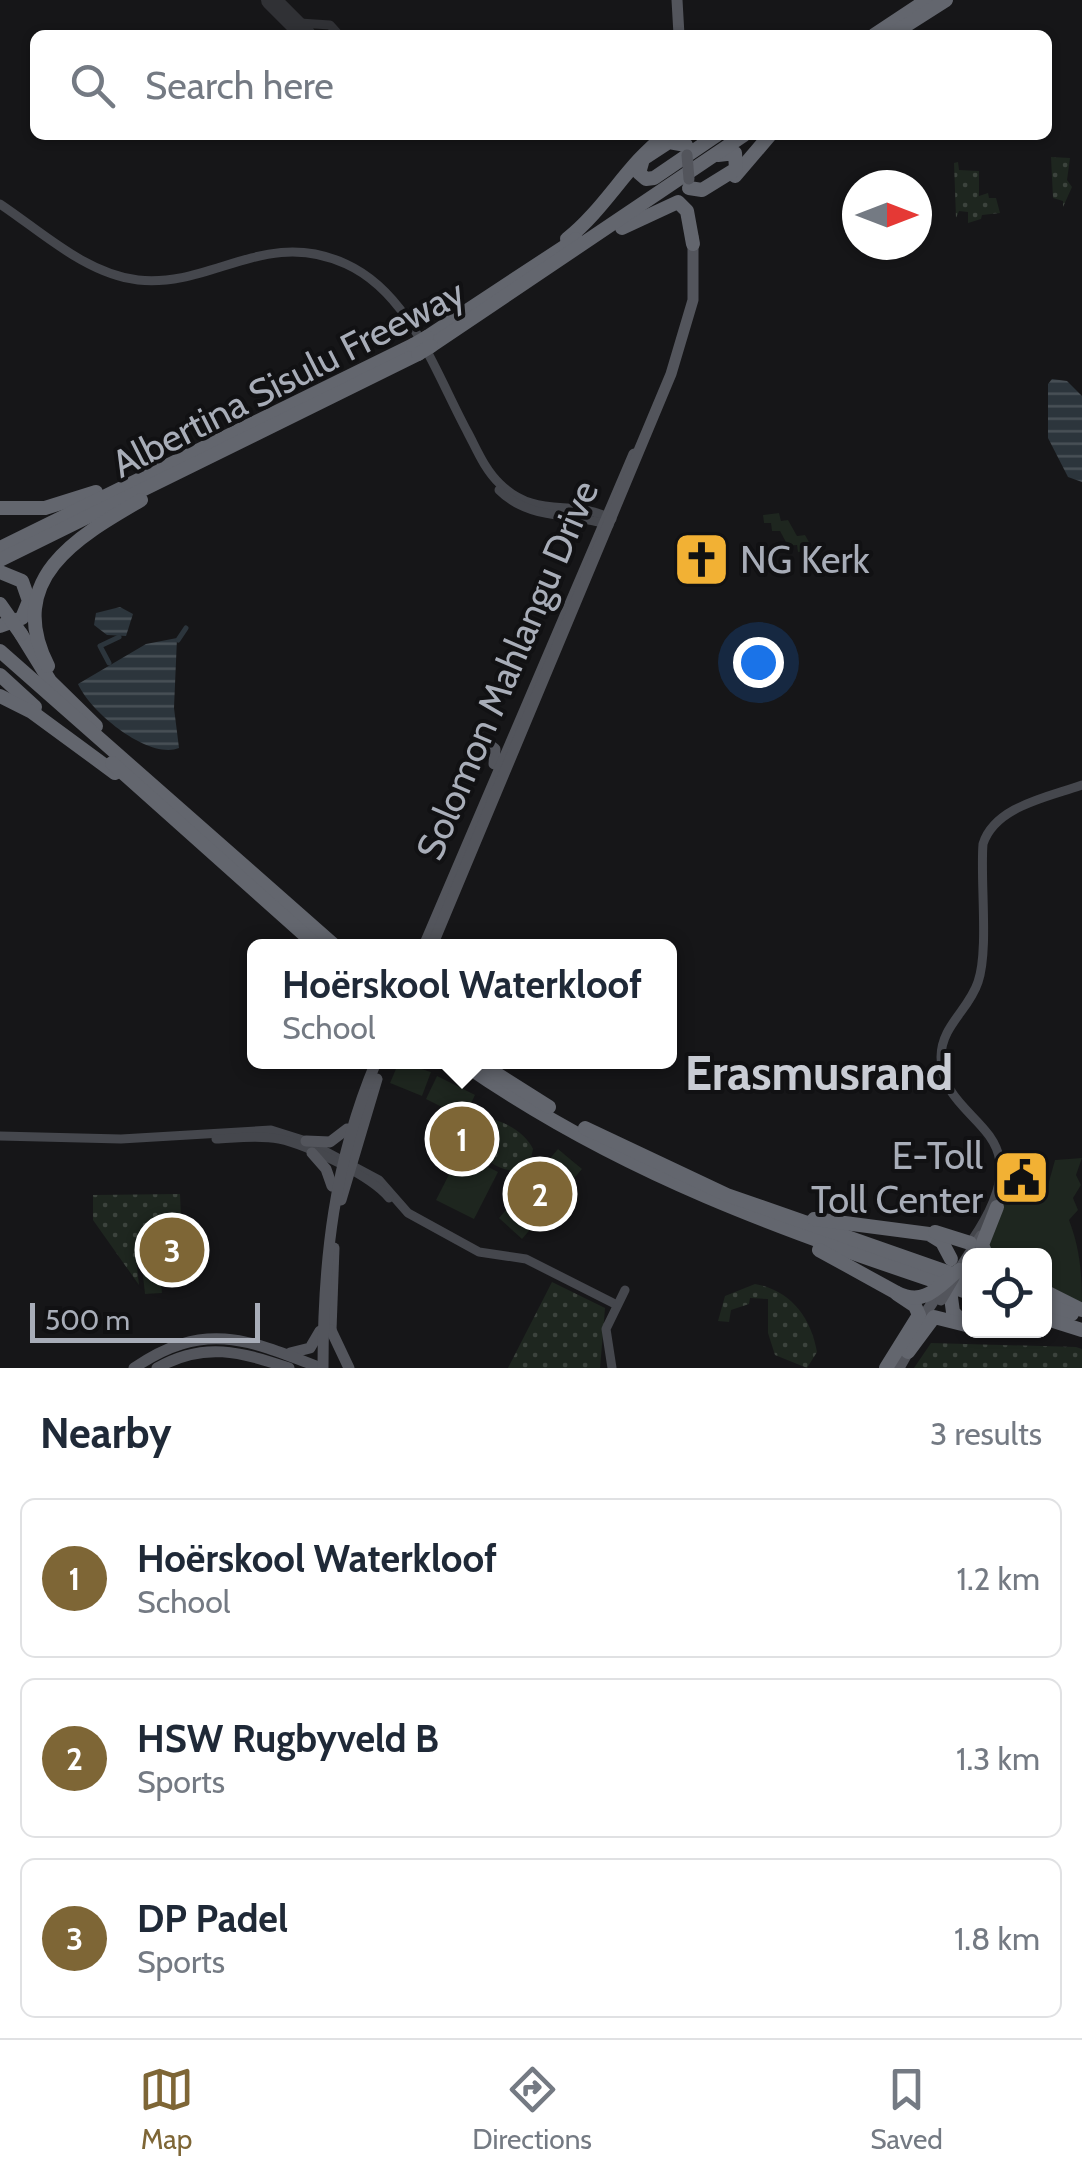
<!DOCTYPE html>
<meta charset="utf-8">
<style>
:root{--surface:#fff;--page:#f2f2f3;--text:#1f2937;--muted:#747a83;--line:#e0e1e3;--accent:#7e6636}
body{margin:0;font-family:Cabin,sans-serif;background:var(--page);color:var(--text)}
.controls{position:absolute;right:30px;bottom:30px;display:grid;overflow:hidden;border-radius:15px;box-shadow:0 2px 8px #0004}
.controls button{width:90px;height:90px;display:grid;place-items:center;padding:0;border:0;border-bottom:2px solid var(--line);background:var(--surface);color:var(--text);font:50px sans-serif}
.compass{position:absolute;left:842px;top:170px;width:90px;height:90px;border-radius:50%;background:var(--surface);box-shadow:0 2px 8px #0004;rotate:90deg}
.scale{position:absolute;left:30px;bottom:25px;width:230px;box-sizing:border-box;padding-left:10px;border:5px solid #a8adb8;border-top:0;font-size:28px;line-height:35px;white-space:nowrap;color:#a8adb8;-webkit-text-stroke:8px #111113;paint-order:stroke}
.you{position:absolute;left:758px;top:662px;width:35px;height:35px;margin:-25px;border:8px solid #fff;border-radius:50%;background:#1a73e8;box-shadow:0 0 0 15px #1a73e833}
.badge{display:grid;place-items:center;width:65px;height:65px;border-radius:50%;background:var(--accent);color:#fff;font-size:32px;font-weight:700}
.pin{position:absolute;translate:-50% -50%;border:5px solid #fff;box-shadow:0 2px 10px #0006}
.popup{position:absolute;left:247px;top:939px;width:430px;height:130px;box-sizing:border-box;display:grid;place-content:center;border-radius:15px;background:var(--surface);filter:drop-shadow(0 2px 8px #0005);font-size:32px;white-space:nowrap;color:var(--muted)}
.popup b{font-size:38px;color:var(--text)}
.popup::after{content:'';position:absolute;left:50%;top:100%;margin-left:-20px;border:20px solid transparent;border-top-color:var(--surface)}
.list{margin:0;padding:0;list-style:none}
h2{display:flex;justify-content:space-between;align-items:center;height:130px;margin:0;padding:0 40px;font-size:42px}
h2 small{font-size:32px;font-weight:400;color:var(--muted)}
.list li{display:grid;grid-template-columns:65px 1fr auto;gap:30px;align-items:center;box-sizing:border-box;height:160px;margin:0 20px 20px;padding:0 20px;border:2px solid var(--line);border-radius:15px}
.list b{display:block;font-size:38px;white-space:nowrap}
.list p{margin:0;font-size:32px;white-space:nowrap;color:var(--muted)}
.list em{font-size:32px;font-style:normal;color:var(--muted)}
.icon{flex:none;width:55px;height:55px;fill:none;stroke:currentColor;stroke-width:2;stroke-linecap:round;stroke-linejoin:round}
.map{position:relative;flex:none;width:1082px;height:1368px;overflow:hidden}
.search{position:absolute;background:var(--surface);box-shadow:0 2px 8px #0004;left:30px;right:30px;top:30px;height:110px;display:flex;align-items:center;gap:25px;box-sizing:border-box;padding:0 35px;border-radius:15px;color:var(--muted);font-size:38px}
.sheet{height:670px;background:var(--surface)}
nav{display:flex;justify-content:space-around;align-items:center;box-sizing:border-box;height:140px;border-top:2px solid var(--line);background:var(--surface);font-size:28px;color:var(--muted)}
nav a{display:grid;justify-items:center;gap:5px}
nav .on{color:var(--accent)}
.map>svg:first-child{display:block}
.grass{fill:#1e261f}
.park{fill:url(#park-dots)}
.water{fill:url(#water-rules)}
.lines{fill:none;stroke-linecap:round;stroke-linejoin:round}
.canal{stroke:#2c353c;stroke-width:5}
.taxiway{stroke:#303135;stroke-width:9}
.runway{stroke:#303135;stroke-width:20}
.secondary{stroke:#45474d;stroke-width:9}
.primary{stroke:#53555c;stroke-width:11}
.highway{stroke:#63666e;stroke-width:14}
.primary-bridge{stroke:#53555c;stroke-width:11}
.highway-bridge{stroke:#63666e;stroke-width:14}
.labels{text-anchor:middle;dominant-baseline:central;stroke-width:8;stroke-linejoin:round;paint-order:stroke}
.street-label{font-size:38px;fill:#a8adb8;stroke:#111113}
.poi-label{font-size:38px;fill:#a8adb8;stroke:#111113;text-anchor:start}
.district-label{font-size:48px;font-weight:bold;fill:#c9ccd4;stroke:#111113}
</style>
<div class="map">
<svg width="1082" height="1368" viewBox="0 0 1082 1368">
<defs>
<pattern id="park-dots" width="8" height="8" patternUnits="userSpaceOnUse" patternTransform="scale(2.5)"><rect width="8" height="8" fill="#1e261f"/><path d="M2 2h.1M6 6h.1" fill="none" stroke="#3c433d" stroke-width="1.8" stroke-linecap="round"/></pattern>
<pattern id="water-rules" width="6" height="5" patternUnits="userSpaceOnUse" patternTransform="scale(2.5)"><rect width="6" height="5" fill="#2c353c"/><path d="M0 2.5h6" fill="none" stroke="#485056"/></pattern>
</defs>
<rect width="100%" height="100%" fill="#161618"/>
<!-- grass -->
<g class="grass">
<path d="M779,513L781,521L788,520L797,536L805,535L814,551L798,552L797,545L788,546L780,531H772L771,523H764L763,515Z"/>
<path d="M399,1062L431,1072L422,1096L390,1083Z"/>
<path d="M437,1076L475,1095L464,1118L426,1099Z"/>
<path d="M558,1149L582,1169L522,1239L499,1218Z"/>
<path d="M460,1153L498,1172L474,1219L436,1200Z"/>
<path d="M1082,1158L1076,1175L1081,1185L1073,1198L1078,1210L1069,1220C1080,1249 1082,1273 1082,1305L1045,1287L1044,1256H993L986,1249L1006,1194L1045,1196L1055,1160Z"/>
<path d="M157,1248L160,1272L177,1271L178,1279L161,1281L162,1293L145,1294L140,1250Z"/>
</g>
<!-- park -->
<g class="park">
<path d="M1051,157L1070,158L1067,180L1072,187L1063,207V201L1053,198Z"/>
<path d="M958,162L959,170L979,171V196L988,193L989,198H996L1000,213L982,215L981,219L968,223V212L959,211L956,218L954,163Z"/>
<path d="M484,1118C502,1119 526,1133 533,1149L529,1167C508,1178 490,1162 472,1150L469,1132Z"/>
<path d="M180,1194L182,1241L135,1248L139,1285L93,1220V1195Z"/>
<path d="M552,1282L605,1308L600,1368H508Z"/>
<path d="M755,1284C790,1290 811,1317 817,1352L807,1368L775,1355L768,1333V1299L750,1298L749,1304L731,1310L729,1322L718,1321L725,1296Z"/>
<path d="M931,1343L1076,1347L1082,1349V1368H914Z"/>
</g>
<!-- water -->
<g class="water">
<path d="M1052,379L1067,381L1082,396V482L1068,477L1048,438V384Z"/>
<path d="M120,607L133,614L126,636L107,635L94,625L96,613Z"/>
<path d="M177,638L174,708L179,748C149,760 91,713 78,684L146,644Z"/>
</g>
<g class="lines">
<!-- canal -->
<g class="canal">
<path d="M178,640L186,628"/>
<path d="M109,663L100,646L119,637"/>
</g>
<!-- taxiway -->
<g class="taxiway">
<path d="M283,13L300,23L330,25L339,35"/>
<path d="M304,33L306,35"/>
</g>
<!-- runway -->
<path class="runway" d="M271,0L306,35"/>
<!-- secondary -->
<g class="secondary">
<path d="M0,204C42,232 86,274 138,280C212,288 266,227 346,264C410,293 436,374 468,433C477,450 485,470 500,484C537,520 572,498 612,519"/>
<path d="M499,490C530,521 570,512 609,525"/>
<path d="M0,1136L121,1139L271,1130L306,1141L379,1180L408,1213L479,1252L526,1259L615,1304"/>
<path d="M216,1139C237,1138 259,1135 279,1139C308,1145 372,1177 389,1198"/>
<path d="M1002,1173L1005,1162L1014,1156"/>
<path d="M972,1240C1051,1123 941,1129 941,1057C941,1026 969,1010 978,982C989,950 980,881 983,844C995,806 1049,797 1082,785"/>
<path d="M612,1368L606,1329L625,1290"/>
</g>
<!-- primary -->
<g class="primary">
<path d="M677,0L679,35"/>
<path d="M480,737L495,749L494,764"/>
<path d="M424,946L634,454"/>
<path d="M432,946L671,374L693,300V237"/>
<path d="M306,1141L330,1142L347,1129"/>
<path d="M312,1153L326,1169L332,1186"/>
<path d="M341,1200L377,1079"/>
<path d="M959,1270L981,1236"/>
<path d="M919,1323L936,1297"/>
<path d="M331,1330L334,1248"/>
<path d="M331,1330L349,1368"/>
<path d="M290,1353L310,1348L320,1331"/>
<path d="M134,1368C204,1320 248,1339 321,1368"/>
<path d="M157,1368C204,1341 241,1352 289,1368"/>
<path d="M323,1368C323,1260 334,1162 376,1062"/>
<path d="M899,1368L912,1345"/>
</g>
<!-- highway -->
<g class="highway">
<path d="M874,35L927,0"/>
<path d="M891,35L946,0"/>
<path d="M686,145L669,142L643,159L639,173L646,179L654,178L717,135"/>
<path d="M735,176L770,135"/>
<path d="M689,188L702,190L736,169L735,153L718,155"/>
<path d="M622,228L678,202L687,211L693,244"/>
<path d="M567,239C606,208 627,164 666,135"/>
<path d="M427,337L576,239"/>
<path d="M431,346L744,135"/>
<path d="M0,508H45L96,492"/>
<path d="M0,548L413,345"/>
<path d="M0,560L418,354"/>
<path d="M0,572L22,581L29,601L22,618L0,626"/>
<path d="M21,634L50,681L96,726"/>
<path d="M0,651L335,946"/>
<path d="M48,666C4,579 77,537 141,500"/>
<path d="M0,675L35,707"/>
<path d="M0,696L32,712L115,773"/>
<path d="M112,763L317,946"/>
<path d="M461,1062C622,1175 785,1231 970,1293"/>
<path d="M478,1062L549,1107"/>
<path d="M585,1128L727,1195L970,1280"/>
<path d="M814,1219L929,1234L942,1242L951,1259"/>
<path d="M935,1232L970,1243"/>
<path d="M819,1250L897,1293"/>
<path d="M987,1256L982,1245L997,1207"/>
<path d="M967,1268L970,1267"/>
<path d="M950,1290L953,1312L964,1323"/>
<path d="M1044,1291L1082,1310"/>
<path d="M1044,1304L1072,1314"/>
<path d="M1044,1318L1082,1330"/>
<path d="M908,1352L934,1317L970,1326"/>
<path d="M886,1368L919,1315L915,1306L897,1294"/>
</g>
<!-- primary-bridge -->
<g class="primary-bridge">
<path d="M687,155L689,179"/>
<path d="M941,1300L954,1278"/>
</g>
<!-- highway-bridge -->
<g class="highway-bridge">
<path d="M413,345L427,337"/>
<path d="M418,354L431,346"/>
<path d="M0,604L21,634"/>
<path d="M897,1293C926,1307 939,1285 959,1270"/>
</g>
</g>
<!-- icons -->
<defs>
<symbol id="church-square" viewBox="-11 -11 22 22"><rect x="-9" y="-9" width="18" height="18" rx="4" fill="#f2b134" stroke="#111113"/><path d="M-1.2-6h2.4v3.5h3.3v2.4h-3.3V6h-2.4V-.1h-3.3v-2.4h3.3Z" fill="#111"/></symbol>
<symbol id="civic-square" viewBox="-11 -11 22 22"><rect x="-9" y="-9" width="18" height="18" rx="4" fill="#f2b134" stroke="#111113"/><path d="M-.6-6.5H3V-4.5H.6V-3L4-1V1h2V6H-6V1h2V-1L-.6-3ZM-1.2 2.5V6h2.4V2.5Z" fill="#111"/></symbol>
</defs>
<g fill-rule="evenodd">
<use href="#church-square" x="670" y="528" width="63" height="63"/>
<use href="#civic-square" x="990" y="1146" width="63" height="63"/>
</g>
<g class="labels">
<!-- street labels -->
<g class="street-label">
<text transform="translate(288 378) rotate(-27)">Albertina Sisulu Freeway</text>
<text transform="translate(507 670) rotate(-67)">Solomon Mahlangu Drive</text>
</g>
<!-- poi labels -->
<g class="poi-label">
<text x="740" y="559">NG Kerk</text>
<text x="983" y="1155" text-anchor="end">E-Toll<tspan x="983" dy="44">Toll Center</tspan></text>
</g>
<!-- district labels -->
<g class="district-label">
<text x="819" y="1073">Erasmusrand</text>
</g>
</g>
</svg>
<div class="controls">
<button><svg class="icon" aria-label="locate" viewBox="0 0 24 24"><circle cx="12" cy="12" r="6"/><path d="M12 2v4M12 18v4M2 12h4M18 12h4"/></svg></button>
</div>
<svg class="compass" viewBox="-18 -18 36 36"><path d="M0-13l5 13h-10z" fill="#e53935"/><path d="M0 13l5-13h-10z" fill="#747a83"/></svg>
<div class="scale">500 m</div>
<div class="you"></div>
<div class="pin badge" style="left:462px;top:1139px">1</div>
<div class="popup"><b>Hoërskool Waterkloof</b>School</div>
<div class="pin badge" style="left:540px;top:1194px">2</div>
<div class="pin badge" style="left:172px;top:1250px">3</div>
<div class="search"><svg class="icon" aria-label="search" viewBox="0 0 24 24"><circle cx="10" cy="10" r="6"/><path d="M15 15l6 6"/></svg>Search here</div>
</div>
<section class="sheet">
<h2>Nearby<small>3 results</small></h2>
<ul class="list">
<li><span class="badge">1</span><div><b>Hoërskool Waterkloof</b><p>School</p></div><em>1.2 km</em></li>
<li><span class="badge">2</span><div><b>HSW Rugbyveld B</b><p>Sports</p></div><em>1.3 km</em></li>
<li><span class="badge">3</span><div><b>DP Padel</b><p>Sports</p></div><em>1.8 km</em></li>
</ul>
</section>
<nav>
<a class="on"><svg class="icon" aria-label="map" viewBox="0 0 24 24"><path d="M3 6l6-2 6 2 6-2v14l-6 2-6-2-6 2zM9 4v14M15 6v14"/></svg>Map</a>
<a><svg class="icon" aria-label="directions" viewBox="0 0 24 24"><path d="M12 3l9 9-9 9-9-9zM9 14v-3h6M13 9l2 2-2 2"/></svg>Directions</a>
<a><svg class="icon" aria-label="saved" viewBox="0 0 24 24"><path d="M7 4h10v16l-5-4-5 4z"/></svg>Saved</a>
</nav>
